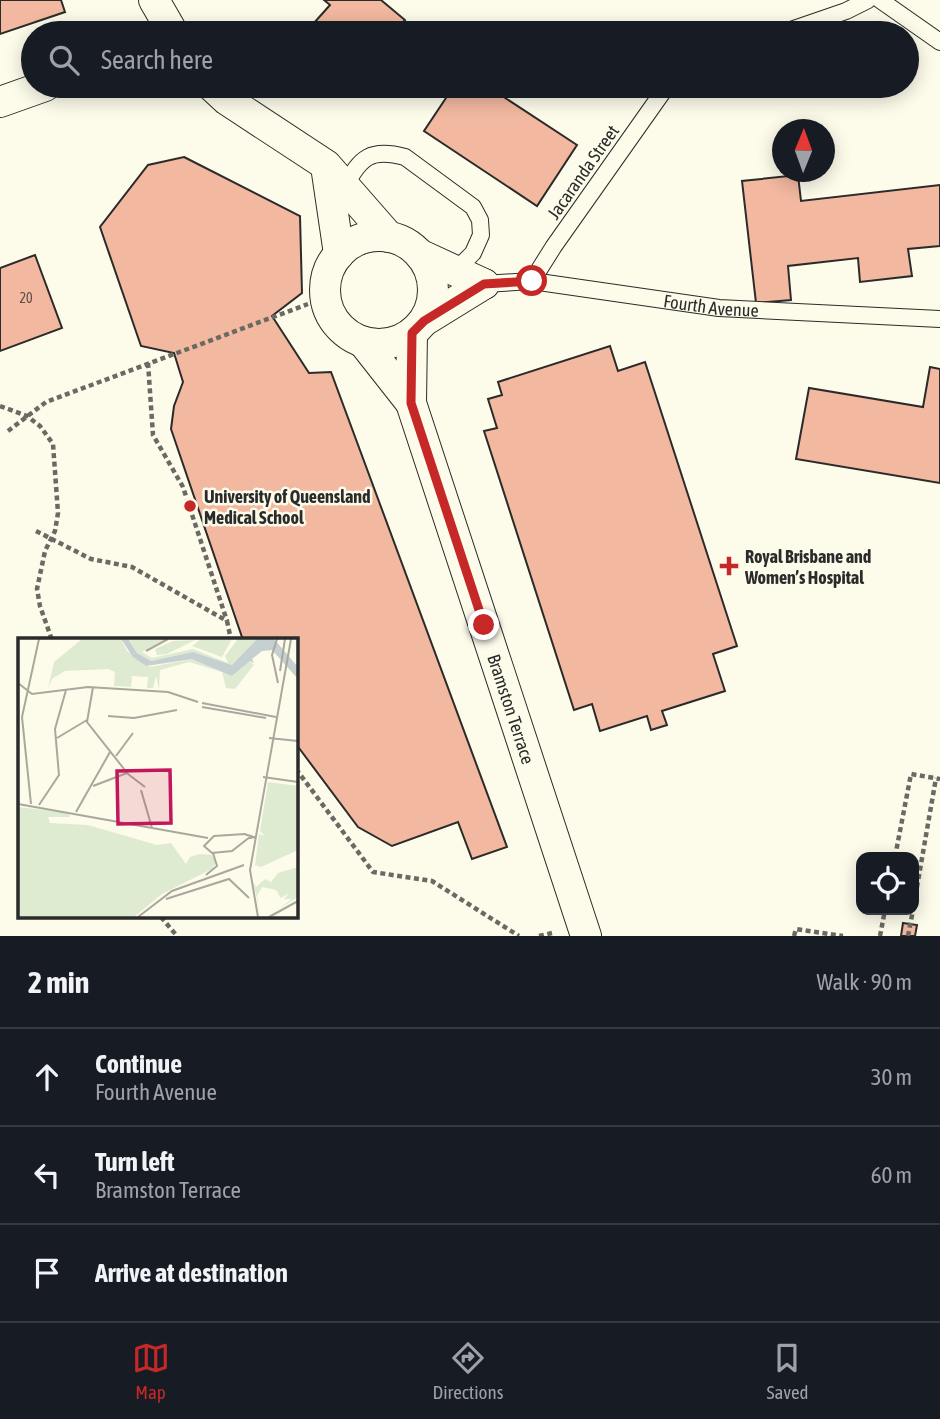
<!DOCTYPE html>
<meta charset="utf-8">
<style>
:root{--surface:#171b24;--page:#242831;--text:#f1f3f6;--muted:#9ea1a6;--line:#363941;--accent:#c62828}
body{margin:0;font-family:"Asap Condensed",sans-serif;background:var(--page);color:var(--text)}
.controls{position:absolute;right:21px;bottom:21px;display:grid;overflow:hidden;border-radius:14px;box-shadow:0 4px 18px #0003}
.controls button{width:63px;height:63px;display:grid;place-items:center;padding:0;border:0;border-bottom:2px solid var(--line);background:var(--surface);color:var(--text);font:35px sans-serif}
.compass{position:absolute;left:772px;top:119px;width:63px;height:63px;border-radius:50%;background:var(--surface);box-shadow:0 4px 18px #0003;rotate:1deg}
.stop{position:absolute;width:21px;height:21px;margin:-16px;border:5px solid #c62828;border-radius:50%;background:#fff}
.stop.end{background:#c62828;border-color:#fff;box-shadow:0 2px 7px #0008}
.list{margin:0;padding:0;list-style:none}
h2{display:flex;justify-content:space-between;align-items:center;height:91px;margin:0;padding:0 28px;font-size:30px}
h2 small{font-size:23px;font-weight:400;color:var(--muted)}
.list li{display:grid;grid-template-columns:46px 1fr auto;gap:21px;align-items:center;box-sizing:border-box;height:98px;padding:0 28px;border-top:2px solid var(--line)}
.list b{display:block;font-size:26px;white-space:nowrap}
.list p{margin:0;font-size:23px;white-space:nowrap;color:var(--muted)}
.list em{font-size:23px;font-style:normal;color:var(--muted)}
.icon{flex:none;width:38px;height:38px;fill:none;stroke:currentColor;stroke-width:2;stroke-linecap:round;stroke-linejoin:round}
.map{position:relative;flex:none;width:940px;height:936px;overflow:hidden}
.search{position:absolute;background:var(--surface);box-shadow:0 4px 18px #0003;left:21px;right:21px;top:21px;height:77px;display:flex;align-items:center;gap:18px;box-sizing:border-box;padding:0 24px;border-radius:38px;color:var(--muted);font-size:26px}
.sheet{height:385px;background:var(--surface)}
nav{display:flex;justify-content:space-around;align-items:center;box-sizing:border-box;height:98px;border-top:2px solid var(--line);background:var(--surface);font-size:19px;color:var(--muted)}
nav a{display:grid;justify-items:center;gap:4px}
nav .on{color:var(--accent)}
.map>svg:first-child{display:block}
.building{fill:#f2b8a0;stroke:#2b2b2b;stroke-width:2}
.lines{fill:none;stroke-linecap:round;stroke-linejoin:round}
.lane-casing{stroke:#2b2b2b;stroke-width:18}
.street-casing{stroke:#2b2b2b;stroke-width:32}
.path{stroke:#6a6964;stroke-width:4.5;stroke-dasharray:5 3.5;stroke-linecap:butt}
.lane{stroke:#fdfbea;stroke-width:16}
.street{stroke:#fdfbea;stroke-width:30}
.route{stroke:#c62828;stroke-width:9}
.poi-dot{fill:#c62828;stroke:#fdfbea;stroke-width:2.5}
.labels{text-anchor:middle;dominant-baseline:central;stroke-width:5;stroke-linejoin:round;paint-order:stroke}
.number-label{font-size:14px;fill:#5d4e48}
.street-label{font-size:18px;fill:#2b2b2b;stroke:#fdfbea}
.poi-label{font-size:18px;font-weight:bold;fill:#2b2b2b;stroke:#fdfbea;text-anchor:start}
.inset-road{fill:none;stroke:#a9a89e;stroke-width:2}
.view{fill:#c2185b;fill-opacity:0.15;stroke:#c2185b;stroke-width:3.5}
.inset-edge{fill:none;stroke:#2b2b2b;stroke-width:3.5}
</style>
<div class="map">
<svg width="940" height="936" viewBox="0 0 940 936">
<rect width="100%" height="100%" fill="#fdfbea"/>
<!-- building -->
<g class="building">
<path d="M0,0H61L65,12L0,34Z"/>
<path d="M324,0H381L405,20L394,33H305L330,5Z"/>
<path d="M454,86H487L577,145L537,206L424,131Z"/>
<path d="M184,157L300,216L302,293L272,316L309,373L331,372L507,847L472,859L458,822L392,846L358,827L296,744V640H243L171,429L174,406L183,382L174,353L141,346L100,227L148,165Z"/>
<path d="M798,175L801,201L940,185V246L908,249L912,276L860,282L858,258L788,266L791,300L756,303L742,181Z"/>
<path d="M35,255L62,328L0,351V268Z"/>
<path d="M610,346L618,371L645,362L737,646L713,654L725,691L662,711L667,725L651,730L647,716L600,731L592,704L574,710L484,431L497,428L488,399L502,395L498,382Z"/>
<path d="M930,367L940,369V483L796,459L809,388L923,407Z"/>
<path d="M903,923L917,925L915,936H901Z"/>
</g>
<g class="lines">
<defs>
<g id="lane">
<path d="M880,0L940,42"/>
<path d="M782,33L846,11L868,0"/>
<path d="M345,187C360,157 371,148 405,157L473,207L480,220L481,235L473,253L455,271"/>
<path d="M532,281L554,246L667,86"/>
<path id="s1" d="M484,284L532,281L719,308L940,319"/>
</g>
<g id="street">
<path d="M154,0L173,33"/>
<path d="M212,86L227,100L326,165L389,237"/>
<path d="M0,102L45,86"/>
<path d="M326,166L339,254"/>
<circle cx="379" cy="290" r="54"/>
<path d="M421,255L484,284"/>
<path d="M424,321L484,284"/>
<path id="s2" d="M412,333L411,403L586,936"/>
<path d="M363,342L411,403"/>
</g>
</defs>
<!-- lane casing -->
<use href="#lane" class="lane-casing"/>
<!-- street casing -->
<use href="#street" class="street-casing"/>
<!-- path -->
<g class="path">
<path d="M148,363L153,435L183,487L227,621"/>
<path d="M0,406L27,416L40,426L53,444L58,513L55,531L45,551L37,589L40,606L52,640"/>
<path d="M8,431L46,402L308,304"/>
<path d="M36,531L91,559L132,567L227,621L231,640"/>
<path d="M296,769L373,872L432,881L519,936"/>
<path d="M895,857L911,774L940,779"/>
<path d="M914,904L936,778"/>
<path d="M161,917L177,936"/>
<path d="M539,936L552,933"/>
<path d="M794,936L796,929L843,936"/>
<path d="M880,936L885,910"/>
<path d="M908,936L913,910"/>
</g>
<!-- lane -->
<use href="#lane" class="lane"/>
<!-- street -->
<use href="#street" class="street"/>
</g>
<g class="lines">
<!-- route -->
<path class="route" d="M484,625L411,403L412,333L424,321L484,284L532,281"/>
</g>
<!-- markers -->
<g class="poi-dot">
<circle cx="190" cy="506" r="7"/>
<path d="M725.5 555.5h7v7h7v7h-7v7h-7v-7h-7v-7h7z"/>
</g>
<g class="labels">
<!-- number labels -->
<g class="number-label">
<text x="26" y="298">20</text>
</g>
<!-- street labels -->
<g class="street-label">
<text transform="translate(583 172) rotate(-55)">Jacaranda Street</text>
<text stroke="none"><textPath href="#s1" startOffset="229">Fourth Avenue</textPath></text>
<text stroke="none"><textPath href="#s2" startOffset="392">Bramston Terrace</textPath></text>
</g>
<!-- poi labels -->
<g class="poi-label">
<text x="204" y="496">University of Queensland<tspan x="204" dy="21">Medical School</tspan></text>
<text x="745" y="556">Royal Brisbane and<tspan x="745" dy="21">Women’s Hospital</tspan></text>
</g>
</g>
<!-- overview -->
<g transform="translate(18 638)">
<rect width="280" height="280" fill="#fdfbea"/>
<path d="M64,1H103L109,13L132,29L174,21L198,29L214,38L232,23L236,27L217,51L208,50L204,34L171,24L142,32L141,51L138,38L135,50H129L130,39L114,38L113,49L96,48L97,34L90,31L47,33L34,41L30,51L36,24ZM110,1H147L124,14L134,20L175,11L210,25L207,18L220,1H239L214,27L175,14L133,23L119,15ZM183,1H214L204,19L174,8ZM177,2L149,16L139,17L137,11L155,3ZM250,144L280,148V212L243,229L237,227L241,196L247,198L242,193ZM0,169L51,175L52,179H30L32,185L70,187L139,207L153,205L168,226L172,219L182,216L194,217L198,224L194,231L144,256L116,279H0ZM280,229V259L259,272L274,261H266L271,255L263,260L258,252L244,249L239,258L243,279L235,243L238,249L247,241L251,243V239L252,245L260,235Z" fill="#deebd1"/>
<path d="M103,1H110L119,15L133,23L175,14L214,27L239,1H256L280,29V41L254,12L244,13L234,21L236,25L232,23L214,38L174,21L128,28L115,19Z" fill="#c7d0d0"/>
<path class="inset-road" d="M259,1L254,17L260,45M128,13L150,1M262,33L267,1M0,45L14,56L70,49L150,54L180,64M75,49L69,84L110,136L127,149M184,65L258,79M184,69L248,80M90,78L116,80L159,72M39,100L69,82M251,100L280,103M98,118L115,95M245,139L280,144M75,148L109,135M123,152L134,190M0,166L190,200M13,166L4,79L21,1M21,167L41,137L37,91L48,52M58,174L92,114M238,200L235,199L233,198L229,197L227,196L196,198L186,208L194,215L214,213L228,202L231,200H233L235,199H238M188,237L199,228L195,215M148,261L211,241L231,260M120,279L154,253L226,227M240,279L232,232L273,1M251,279L280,263"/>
<path class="view" d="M152,132L153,185L100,186L99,133Z"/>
<rect width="280" height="280" class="inset-edge"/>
</g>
</svg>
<div class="controls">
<button><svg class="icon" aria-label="locate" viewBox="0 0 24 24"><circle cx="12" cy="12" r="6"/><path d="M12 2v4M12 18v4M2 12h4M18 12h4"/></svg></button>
</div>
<svg class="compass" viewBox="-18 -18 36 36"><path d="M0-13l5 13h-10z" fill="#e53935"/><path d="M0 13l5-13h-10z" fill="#9ea1a6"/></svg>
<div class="stop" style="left:532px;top:281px"></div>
<div class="stop end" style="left:484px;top:625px"></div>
<div class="search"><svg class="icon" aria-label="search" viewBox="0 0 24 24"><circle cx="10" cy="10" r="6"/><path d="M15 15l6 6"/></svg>Search here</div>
</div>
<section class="sheet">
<h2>2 min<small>Walk · 90 m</small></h2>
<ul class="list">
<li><svg class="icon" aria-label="ahead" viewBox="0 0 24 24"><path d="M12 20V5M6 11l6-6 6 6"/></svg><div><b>Continue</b><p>Fourth Avenue</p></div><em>30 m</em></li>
<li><svg class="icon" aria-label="left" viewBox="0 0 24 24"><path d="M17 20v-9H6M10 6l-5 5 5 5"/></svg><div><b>Turn left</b><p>Bramston Terrace</p></div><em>60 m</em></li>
<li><svg class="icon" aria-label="arrive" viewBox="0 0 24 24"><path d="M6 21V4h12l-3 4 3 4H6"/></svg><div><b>Arrive at destination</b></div></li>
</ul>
</section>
<nav>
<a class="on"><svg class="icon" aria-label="map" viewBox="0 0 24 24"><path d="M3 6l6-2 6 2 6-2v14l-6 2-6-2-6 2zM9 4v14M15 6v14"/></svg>Map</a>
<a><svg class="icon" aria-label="directions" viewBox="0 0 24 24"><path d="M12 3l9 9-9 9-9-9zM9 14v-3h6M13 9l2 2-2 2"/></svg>Directions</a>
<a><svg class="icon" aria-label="saved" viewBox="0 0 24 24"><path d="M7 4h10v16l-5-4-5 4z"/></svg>Saved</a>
</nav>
